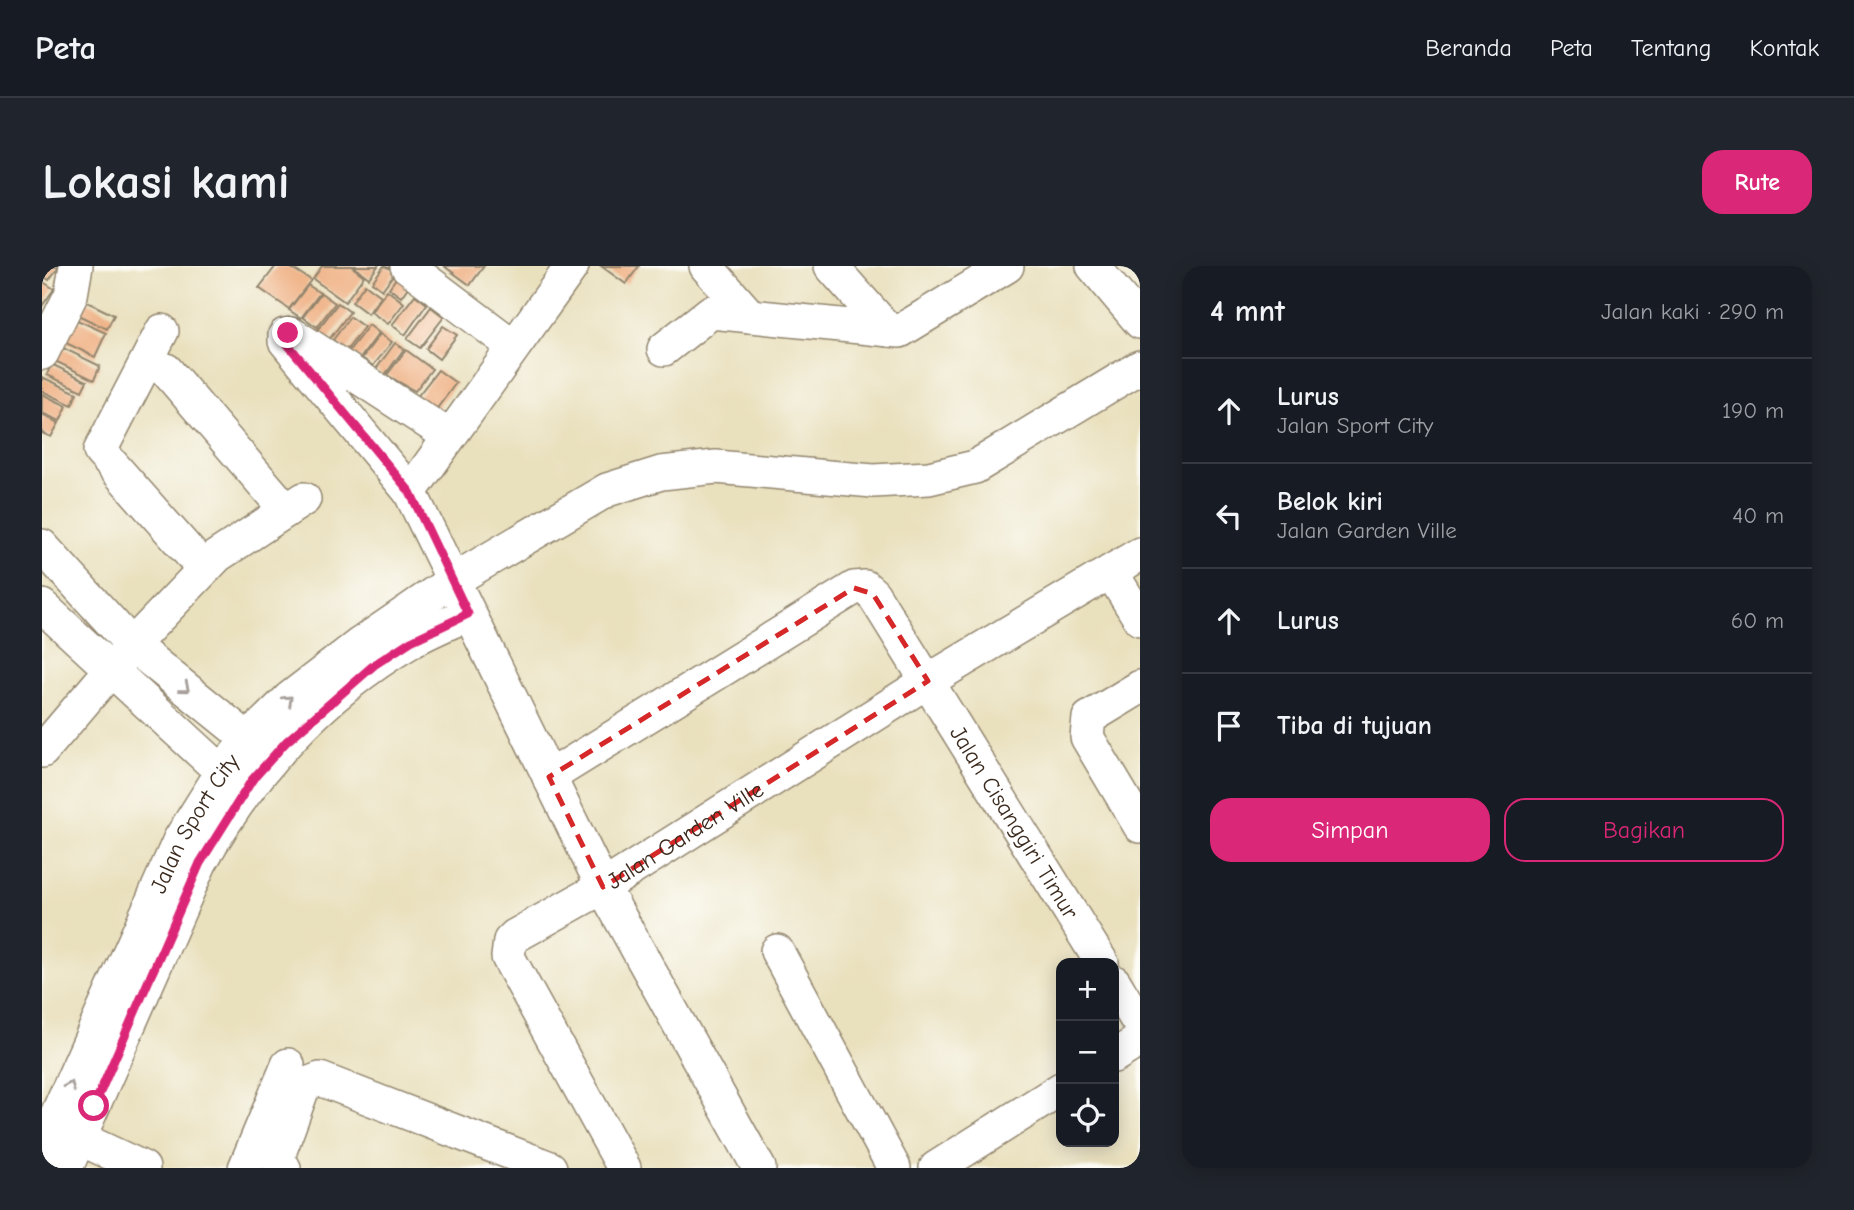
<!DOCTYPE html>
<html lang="id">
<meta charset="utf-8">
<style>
:root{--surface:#171b24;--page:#20242c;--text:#f1f3f6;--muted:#9ea1a6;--line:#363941;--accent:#db2777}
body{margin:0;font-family:"Comic Neue",sans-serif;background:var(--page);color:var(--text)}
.controls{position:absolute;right:21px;bottom:21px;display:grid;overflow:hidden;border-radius:14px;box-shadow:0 4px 18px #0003}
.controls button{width:63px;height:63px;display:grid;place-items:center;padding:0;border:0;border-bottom:2px solid var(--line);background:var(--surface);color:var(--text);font:35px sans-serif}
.stop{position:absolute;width:21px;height:21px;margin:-16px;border:5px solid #db2777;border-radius:50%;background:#fff}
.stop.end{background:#db2777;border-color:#fff;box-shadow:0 2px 7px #0008}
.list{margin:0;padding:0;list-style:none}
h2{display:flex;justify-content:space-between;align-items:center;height:91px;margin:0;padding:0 28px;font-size:30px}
h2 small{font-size:23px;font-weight:400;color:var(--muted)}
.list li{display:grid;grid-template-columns:46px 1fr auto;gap:21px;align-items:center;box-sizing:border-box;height:105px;padding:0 28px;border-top:2px solid var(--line)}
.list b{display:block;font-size:26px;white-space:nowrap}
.list p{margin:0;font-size:23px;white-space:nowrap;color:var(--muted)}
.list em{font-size:23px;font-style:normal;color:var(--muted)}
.actions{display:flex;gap:14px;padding:21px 28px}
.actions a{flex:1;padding:16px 0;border:2px solid var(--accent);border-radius:21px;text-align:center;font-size:24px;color:var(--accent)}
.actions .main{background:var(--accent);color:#fff}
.icon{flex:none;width:38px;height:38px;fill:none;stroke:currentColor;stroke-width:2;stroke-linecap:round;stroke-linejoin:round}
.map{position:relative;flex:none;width:1098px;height:902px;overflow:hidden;border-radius:21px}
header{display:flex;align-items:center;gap:42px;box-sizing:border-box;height:98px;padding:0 35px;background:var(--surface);border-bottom:2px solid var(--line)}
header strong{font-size:33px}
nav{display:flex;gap:38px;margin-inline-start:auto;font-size:24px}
.intro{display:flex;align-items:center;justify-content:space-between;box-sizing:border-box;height:168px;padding:0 42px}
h1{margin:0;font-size:49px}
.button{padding:18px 32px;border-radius:21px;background:var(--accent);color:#fff;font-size:24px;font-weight:700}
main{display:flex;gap:42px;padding:0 42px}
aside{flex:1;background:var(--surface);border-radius:21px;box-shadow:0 4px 18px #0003}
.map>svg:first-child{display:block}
.building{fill:#eea978}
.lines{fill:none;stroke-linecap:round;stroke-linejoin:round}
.minor-casing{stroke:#92856e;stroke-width:36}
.minor{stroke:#fff;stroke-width:33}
.oneway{stroke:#a79f9a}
.route{stroke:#db2777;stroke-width:9}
.marked{fill:none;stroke:#d62828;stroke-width:5;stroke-dasharray:14 9;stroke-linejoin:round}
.labels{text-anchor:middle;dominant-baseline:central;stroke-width:5;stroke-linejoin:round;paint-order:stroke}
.street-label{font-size:23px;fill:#3b2a1e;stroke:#fdfcf7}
</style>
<header>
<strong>Peta</strong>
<nav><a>Beranda</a><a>Peta</a><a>Tentang</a><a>Kontak</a></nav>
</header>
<div class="intro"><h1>Lokasi kami</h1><a class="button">Rute</a></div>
<main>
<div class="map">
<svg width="1098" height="902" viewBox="0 0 1098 902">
<rect width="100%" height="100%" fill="#fdfcf7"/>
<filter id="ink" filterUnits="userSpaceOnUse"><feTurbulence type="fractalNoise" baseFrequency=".0143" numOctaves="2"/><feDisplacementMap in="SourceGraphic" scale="14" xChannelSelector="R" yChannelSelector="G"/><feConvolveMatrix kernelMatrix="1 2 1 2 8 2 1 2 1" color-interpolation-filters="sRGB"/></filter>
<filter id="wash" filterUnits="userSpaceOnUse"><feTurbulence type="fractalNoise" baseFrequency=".00686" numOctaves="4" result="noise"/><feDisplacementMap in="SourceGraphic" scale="28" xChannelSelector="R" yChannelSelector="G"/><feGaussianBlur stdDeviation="1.57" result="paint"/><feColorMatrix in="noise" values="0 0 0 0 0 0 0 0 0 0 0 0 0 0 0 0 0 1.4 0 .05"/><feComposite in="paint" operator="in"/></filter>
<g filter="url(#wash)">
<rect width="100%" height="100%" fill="#e9e0bd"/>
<g id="blocks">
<!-- building -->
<g class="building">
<path d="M0,0H17L7,14L0,9Z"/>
<path d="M234,0H246L269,14L247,43L217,22Z"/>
<path d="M280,0H309L322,10L303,36L271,13Z"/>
<path d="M311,0H336L327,12Z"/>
<path d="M342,0L354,5L340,24L330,16Z"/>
<path d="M402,0H442L428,19Z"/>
<path d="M559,0H597L584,18Z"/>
<path d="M357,8L369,17L359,31L347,22Z"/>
<path d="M0,15L12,23L0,40Z"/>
<path d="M323,18L339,30L326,48L310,36Z"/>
<path d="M266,19L278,27L259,52L247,44Z"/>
<path d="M345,24L362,37L346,58L329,46Z"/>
<path d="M279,27L293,37L275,61L261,51Z"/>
<path d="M373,29L385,38L363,69L350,59Z"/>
<path d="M41,34L72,49L65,63L34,48Z"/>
<path d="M296,37L308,46L286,75L274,66Z"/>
<path d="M389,41L402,51L378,82L365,73Z"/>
<path d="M308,51L322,61L304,85L291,74Z"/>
<path d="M33,53L64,67L53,91L22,76Z"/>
<path d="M327,59L337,67L317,94L306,86Z"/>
<path d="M401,60L415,69L397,93L384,83Z"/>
<path d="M338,68L350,76L331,100L320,92Z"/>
<path d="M353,77L362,83L342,110L334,103Z"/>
<path d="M19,81L58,100L52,114L13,95Z"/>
<path d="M364,84L390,103L373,125L345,109Z"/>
<path d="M9,98L45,115L40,125L5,109Z"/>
<path d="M396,104L414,117L393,145L375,131Z"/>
<path d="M0,111L35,127L30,139L0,125Z"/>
<path d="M0,128L25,140L18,155L0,147Z"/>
<path d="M0,149L17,157L9,171L0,167Z"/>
</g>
</g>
</g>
<g filter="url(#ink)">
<use href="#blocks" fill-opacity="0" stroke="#92856e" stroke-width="2"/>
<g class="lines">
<defs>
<g id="minor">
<path d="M365,0L471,80"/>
<path d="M664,0L708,50"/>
<path d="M789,0L846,64"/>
<path d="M1051,0L1098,56"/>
<path d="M120,65L58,185L162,303"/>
<path d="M622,83L669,46L858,65L965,0"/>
<path d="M0,87L29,29L34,0"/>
<path d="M106,96L124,104L244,244"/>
<path id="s1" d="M407,170L250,68L243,69V75L368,226L561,621L886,415L1098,288"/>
<path d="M368,226L530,0"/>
<path d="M0,280L90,379L206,473"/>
<path d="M1069,306L1098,353"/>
<path d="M0,340L180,506"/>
<path d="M1098,421L1047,452L1045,471L1098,560"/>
<path d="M0,485L90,379L175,290L262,233"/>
<path id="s2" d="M507,511L812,322L823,321L831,328L1060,697"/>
<path d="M735,685L852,902"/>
<path d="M1072,716L1098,759"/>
<path d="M1072,790L1098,774"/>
<path d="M37,872L101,902"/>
<path id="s3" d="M0,882L138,573L180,506L206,473L248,432L318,378L410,315L565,224L619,207L674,201L831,215L887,212L933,201L1098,101"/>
<path d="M24,902L158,597C208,507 279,428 368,376C386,365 407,357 426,348"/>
<path d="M203,902L246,799"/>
<path d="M242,902L235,893L262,819L278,813L508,902"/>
<path d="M582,902L466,691L468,675L473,670L561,621L717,902"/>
<path d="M894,902L1019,823"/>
</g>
</defs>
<!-- minor casing -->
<use href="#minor" class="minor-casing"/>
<!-- minor -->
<use href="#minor" class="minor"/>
</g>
<!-- one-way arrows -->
<defs><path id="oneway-chevron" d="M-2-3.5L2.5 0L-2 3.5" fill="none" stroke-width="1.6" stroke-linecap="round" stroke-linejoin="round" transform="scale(1.75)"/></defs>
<g class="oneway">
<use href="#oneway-chevron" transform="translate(143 422) rotate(39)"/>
<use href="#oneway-chevron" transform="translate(246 434) rotate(-43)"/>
<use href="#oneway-chevron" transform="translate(28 820) rotate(-66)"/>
</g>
</g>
<g class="lines" filter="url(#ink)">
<!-- route -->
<path class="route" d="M52,840L158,597L210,514L244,476L332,399L369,375L426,348L368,226L243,75L246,67"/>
</g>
<!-- marked area -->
<path class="marked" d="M812,322L831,328L886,415L561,621L507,511Z"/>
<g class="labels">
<!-- street labels -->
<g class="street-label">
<text stroke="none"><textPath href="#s2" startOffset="649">Jalan Cisanggiri Timur</textPath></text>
<text stroke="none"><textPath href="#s3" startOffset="359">Jalan Sport City</textPath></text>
<text stroke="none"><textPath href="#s1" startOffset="933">Jalan Garden Ville</textPath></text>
</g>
</g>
</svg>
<div class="controls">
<button>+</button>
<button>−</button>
<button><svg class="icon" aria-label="locate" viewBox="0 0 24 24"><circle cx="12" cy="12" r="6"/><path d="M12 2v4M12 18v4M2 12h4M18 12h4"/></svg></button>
</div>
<div class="stop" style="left:52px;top:840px"></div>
<div class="stop end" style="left:246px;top:67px"></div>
</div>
<aside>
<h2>4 mnt<small>Jalan kaki · 290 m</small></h2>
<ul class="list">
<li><svg class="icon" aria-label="ahead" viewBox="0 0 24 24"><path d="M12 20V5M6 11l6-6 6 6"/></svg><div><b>Lurus</b><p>Jalan Sport City</p></div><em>190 m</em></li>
<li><svg class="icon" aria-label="left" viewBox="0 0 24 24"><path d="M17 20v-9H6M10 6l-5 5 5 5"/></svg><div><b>Belok kiri</b><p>Jalan Garden Ville</p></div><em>40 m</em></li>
<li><svg class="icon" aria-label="ahead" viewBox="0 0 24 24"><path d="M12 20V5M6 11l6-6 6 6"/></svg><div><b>Lurus</b></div><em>60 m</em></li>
<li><svg class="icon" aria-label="arrive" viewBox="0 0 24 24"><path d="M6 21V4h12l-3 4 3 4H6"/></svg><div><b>Tiba di tujuan</b></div></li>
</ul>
<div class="actions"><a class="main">Simpan</a><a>Bagikan</a></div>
</aside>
</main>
